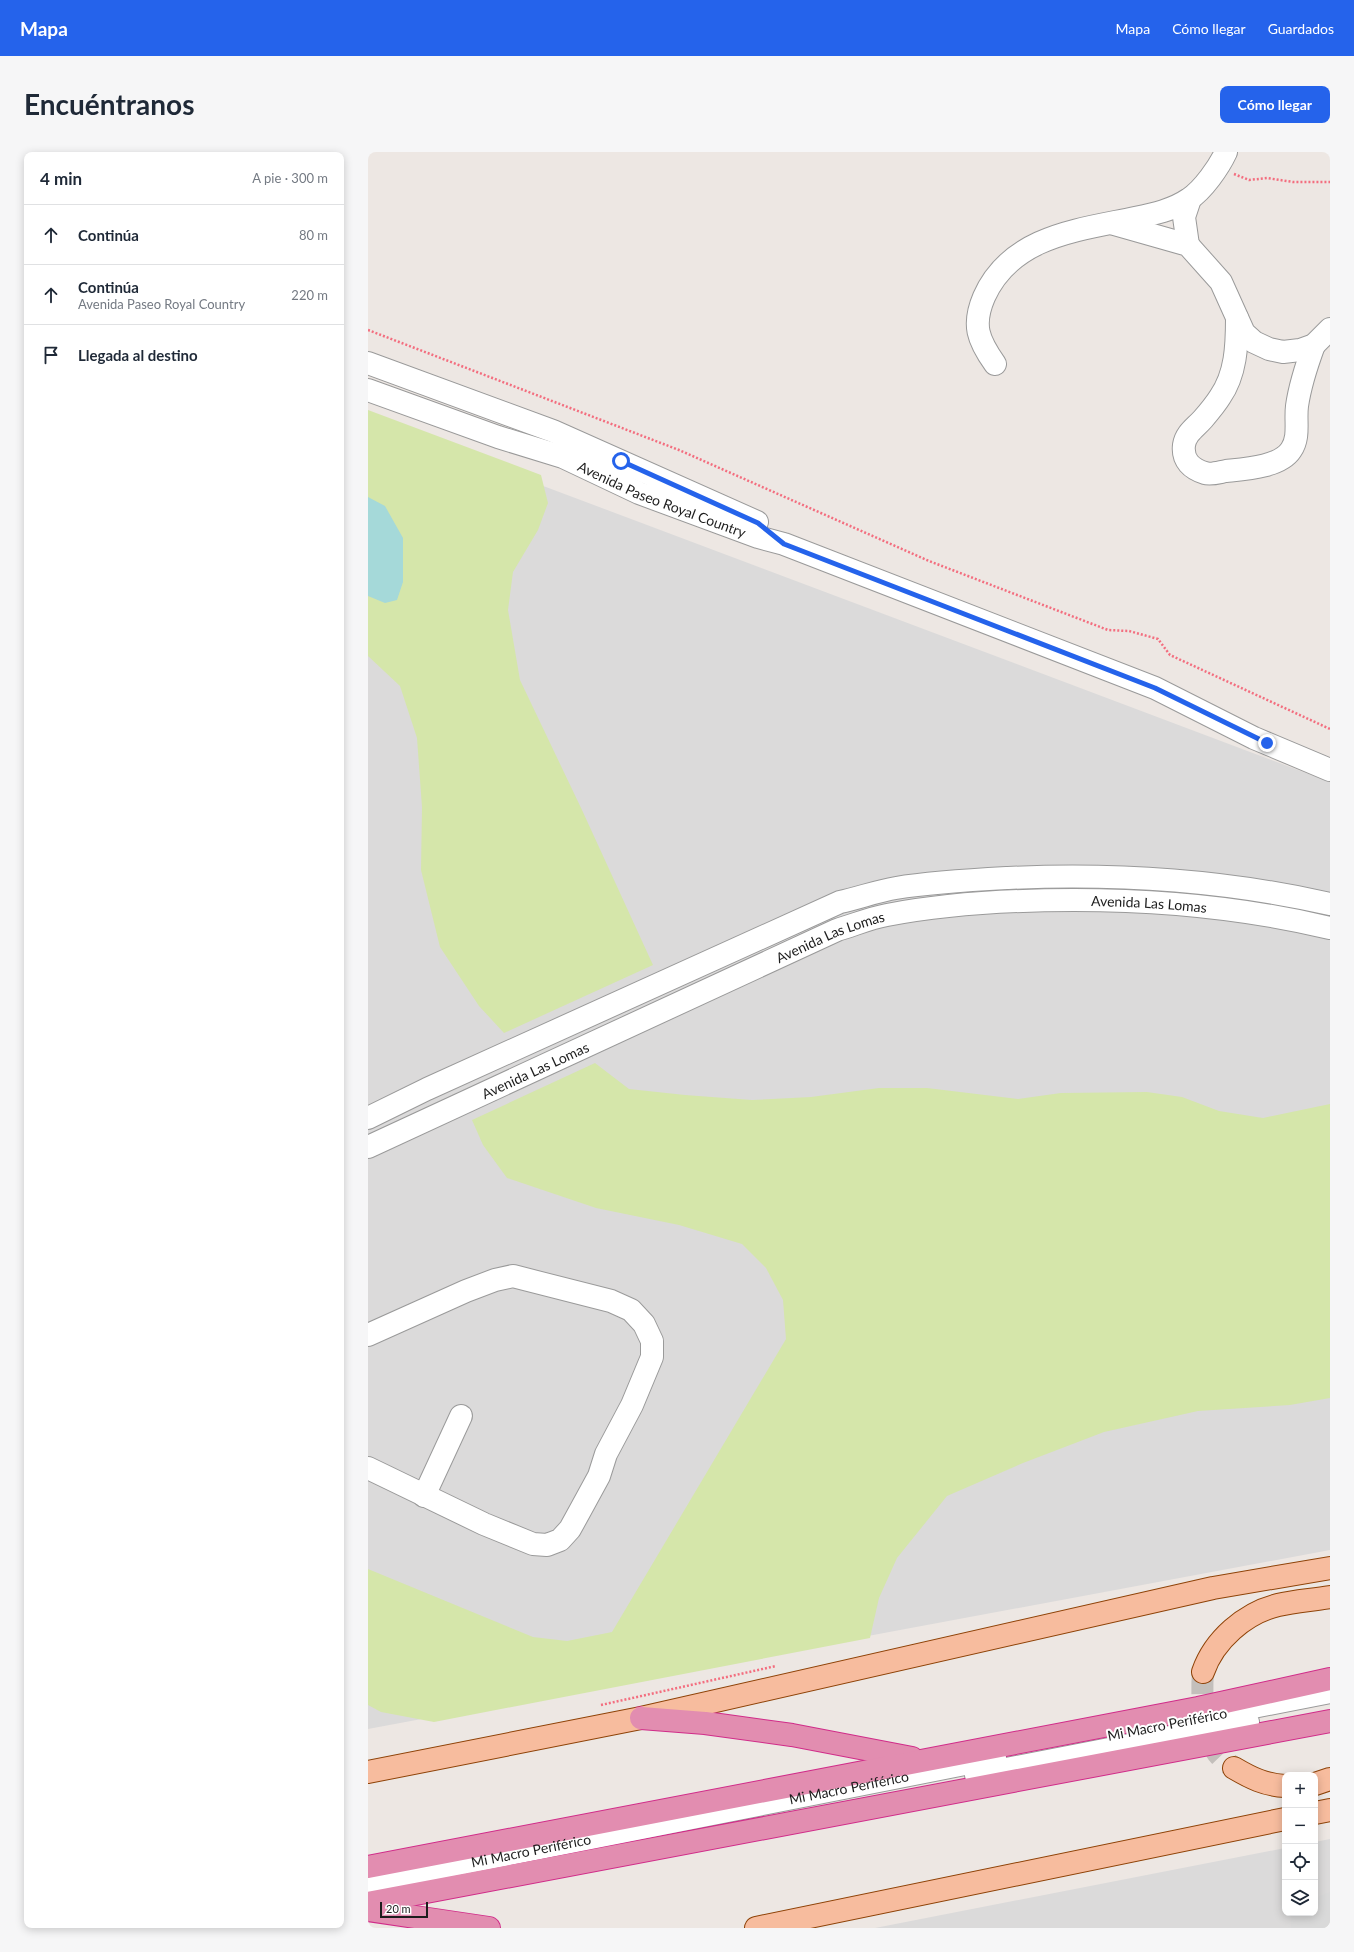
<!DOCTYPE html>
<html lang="es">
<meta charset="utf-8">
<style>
:root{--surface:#fff;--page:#f6f6f7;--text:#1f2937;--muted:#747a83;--line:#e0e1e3;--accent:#2563eb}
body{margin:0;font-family:Lato,sans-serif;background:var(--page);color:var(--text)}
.controls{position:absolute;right:12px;bottom:12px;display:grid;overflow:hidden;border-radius:8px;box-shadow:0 2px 10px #0003}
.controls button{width:36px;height:36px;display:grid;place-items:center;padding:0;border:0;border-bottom:1px solid var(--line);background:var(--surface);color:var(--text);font:20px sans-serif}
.scale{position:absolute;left:12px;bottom:10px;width:48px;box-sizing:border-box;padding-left:4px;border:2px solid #1d1d1d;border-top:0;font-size:11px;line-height:14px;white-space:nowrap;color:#1d1d1d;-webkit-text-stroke:3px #fff;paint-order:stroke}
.stop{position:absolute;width:12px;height:12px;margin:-9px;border:3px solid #2563eb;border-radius:50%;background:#fff}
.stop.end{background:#2563eb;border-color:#fff;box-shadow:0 1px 4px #0008}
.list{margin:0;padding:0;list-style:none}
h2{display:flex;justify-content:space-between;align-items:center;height:52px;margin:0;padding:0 16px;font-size:17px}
h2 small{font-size:13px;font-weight:400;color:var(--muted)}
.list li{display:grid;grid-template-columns:26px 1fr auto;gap:12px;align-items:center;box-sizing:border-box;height:60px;padding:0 16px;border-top:1px solid var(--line)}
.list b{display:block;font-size:15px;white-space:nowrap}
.list p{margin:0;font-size:13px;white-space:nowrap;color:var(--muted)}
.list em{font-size:13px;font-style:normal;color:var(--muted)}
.icon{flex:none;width:22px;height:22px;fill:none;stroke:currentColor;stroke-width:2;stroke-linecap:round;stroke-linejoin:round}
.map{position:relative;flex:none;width:962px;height:1776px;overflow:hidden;border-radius:8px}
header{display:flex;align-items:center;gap:24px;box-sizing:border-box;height:56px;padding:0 20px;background:var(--accent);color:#fff}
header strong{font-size:19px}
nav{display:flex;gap:22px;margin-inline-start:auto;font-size:14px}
.intro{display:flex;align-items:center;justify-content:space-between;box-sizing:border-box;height:96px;padding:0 24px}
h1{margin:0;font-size:28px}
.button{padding:10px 18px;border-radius:8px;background:var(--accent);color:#fff;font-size:14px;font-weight:700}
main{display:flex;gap:24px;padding:0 24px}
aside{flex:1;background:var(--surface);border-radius:8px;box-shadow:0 2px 10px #0003}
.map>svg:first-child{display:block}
.residential{fill:#dbdada}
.grass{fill:#d5e6aa}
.parking{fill:#d9d9d9}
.water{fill:#a5d9d9}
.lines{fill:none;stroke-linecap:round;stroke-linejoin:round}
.major-tunnel{stroke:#c3bfbb;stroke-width:22;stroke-dasharray:22 11;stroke-linecap:butt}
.minor-casing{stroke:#9a9a9a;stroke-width:24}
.major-casing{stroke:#8e4207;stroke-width:24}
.highway-casing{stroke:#d02c89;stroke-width:24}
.path{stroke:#f36e7f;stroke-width:2.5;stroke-dasharray:2 2;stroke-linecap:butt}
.minor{stroke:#fff;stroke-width:22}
.major{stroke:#f7bc9e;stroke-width:22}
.highway{stroke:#e28db0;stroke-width:22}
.route{stroke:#2563eb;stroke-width:5}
.labels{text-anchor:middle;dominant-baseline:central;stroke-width:4;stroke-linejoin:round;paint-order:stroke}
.street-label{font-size:14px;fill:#1d1d1d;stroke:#fff}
</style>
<header>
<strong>Mapa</strong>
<nav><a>Mapa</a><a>Cómo llegar</a><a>Guardados</a></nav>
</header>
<div class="intro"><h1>Encuéntranos</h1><a class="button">Cómo llegar</a></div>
<main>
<aside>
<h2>4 min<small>A pie · 300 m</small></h2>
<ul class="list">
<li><svg class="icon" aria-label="ahead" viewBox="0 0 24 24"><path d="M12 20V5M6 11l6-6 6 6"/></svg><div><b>Continúa</b></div><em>80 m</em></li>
<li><svg class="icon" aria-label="ahead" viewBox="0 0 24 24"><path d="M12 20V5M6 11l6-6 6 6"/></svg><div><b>Continúa</b><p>Avenida Paseo Royal Country</p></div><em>220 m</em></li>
<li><svg class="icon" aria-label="arrive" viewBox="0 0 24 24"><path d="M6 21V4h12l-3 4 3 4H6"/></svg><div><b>Llegada al destino</b></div></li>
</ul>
</aside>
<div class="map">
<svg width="962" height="1776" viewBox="0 0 962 1776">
<rect width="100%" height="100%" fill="#ede7e3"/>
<!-- residential -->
<g class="residential">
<path d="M0,268L962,630V1398L0,1577Z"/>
<path d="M962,1687V1776H507L917,1696V1761H947V1690Z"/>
</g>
<!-- grass -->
<g class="grass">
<path d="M0,258L173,323L180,351L170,378L145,420L140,458L152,528L214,658L285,813L136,881L111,854L72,795L53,718L54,655L49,586L32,534L0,504Z"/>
<path d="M227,911L261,937L317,943L384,948L443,945L511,936H559L650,947L693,941L779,940L814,945L851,959L895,966L962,952V1246L922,1253L830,1259L736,1280L655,1311L579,1344L529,1406L511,1446L502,1486L66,1570L13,1560L0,1553V1417L165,1485L199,1489L244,1480L418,1187L415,1148L398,1116L374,1092L311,1073L228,1056L139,1026L115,993L104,968Z"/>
</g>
<!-- parking -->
<path class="parking" d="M962,1740V1776H923V1761H947V1746Z"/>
<!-- water -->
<path class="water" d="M0,345L17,354L35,386V430L29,448L17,451L0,444Z"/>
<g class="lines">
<!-- major-tunnel -->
<path class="major-tunnel" d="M835,1520C833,1546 835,1575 848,1599C852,1606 860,1611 866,1616"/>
<defs>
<g id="minor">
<path d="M746,72L820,93L853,130L876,181L886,190L901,197L915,200L932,198L946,193L962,177"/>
<path d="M820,93L816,65L822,47"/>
<path d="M869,166C869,194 868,222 852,245C847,253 841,260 835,267C827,276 818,281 816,293C814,309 824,317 837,321C843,323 852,320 858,319C877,317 912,315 923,298C932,285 927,269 929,254C932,233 939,212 946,193"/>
<path d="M0,211L185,279L389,370"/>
<path d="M627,212C610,188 604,173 616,145C643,84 710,78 767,66C786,62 805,58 821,47C835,38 851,15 858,0"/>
<path id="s1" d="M0,238L130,285L195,305L271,341L390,385L416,392L787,536L886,586L962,618"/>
<path d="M0,966L59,937L472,750C491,746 509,739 528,736C565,730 603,728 640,726C748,721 856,728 962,752"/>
<path id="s2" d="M0,995L469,778C486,773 502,766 519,763C581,751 643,748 706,748C793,748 878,756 962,776"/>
<path d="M0,1183L98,1139L127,1128L145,1124L243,1149L263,1158L276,1172L284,1189V1205L264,1253L238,1302L231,1324L213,1357L202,1377L192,1388L179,1393L165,1392L116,1372L0,1316"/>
<path d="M56,1344L93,1264"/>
<path d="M855,1561L962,1540"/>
<path d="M608,1623L880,1570"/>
<path id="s3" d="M0,1730L627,1606"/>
</g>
<g id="major">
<path d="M835,1520C846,1488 877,1461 910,1453C927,1449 945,1448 962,1445"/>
<path d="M866,1616C883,1626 897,1633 917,1634"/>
<path d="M0,1620L273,1566L845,1436L962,1416"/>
<path d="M947,1632L962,1627"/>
<path d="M947,1661L962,1658"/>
<path d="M388,1776L917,1667"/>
</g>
<g id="highway">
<path d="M273,1566L337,1571L424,1583L544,1606"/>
<path d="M0,1715L830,1556L962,1527"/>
<path d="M0,1751L962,1569"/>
<path d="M0,1758L121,1776"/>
</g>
</defs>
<!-- minor casing -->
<use href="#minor" class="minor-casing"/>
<!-- major casing -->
<use href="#major" class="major-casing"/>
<!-- highway casing -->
<use href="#highway" class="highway-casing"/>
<!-- path -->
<g class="path">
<path d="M866,22L881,28L899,26L925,30H962"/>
<path d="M0,178L311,298L561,409L740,478L761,479L790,487L802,503L962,577"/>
<path d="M233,1553L408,1514"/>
</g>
<!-- minor -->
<use href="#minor" class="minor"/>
<!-- major -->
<use href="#major" class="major"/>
<!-- highway -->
<use href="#highway" class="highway"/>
</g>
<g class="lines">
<!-- route -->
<path class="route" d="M253,309L390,371L416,392L787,536L899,591"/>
</g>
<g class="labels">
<!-- street labels -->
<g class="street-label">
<text stroke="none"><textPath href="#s1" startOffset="314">Avenida Paseo Royal Country</textPath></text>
<text stroke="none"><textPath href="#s2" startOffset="832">Avenida Las Lomas</textPath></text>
<text stroke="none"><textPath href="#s2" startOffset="508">Avenida Las Lomas</textPath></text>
<text stroke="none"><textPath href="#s2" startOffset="184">Avenida Las Lomas</textPath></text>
<text transform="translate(799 1572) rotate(-11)">Mi Macro Periférico</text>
<text stroke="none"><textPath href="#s3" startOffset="490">Mi Macro Periférico</textPath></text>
<text stroke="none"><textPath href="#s3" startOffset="166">Mi Macro Periférico</textPath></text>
</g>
</g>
</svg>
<div class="controls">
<button>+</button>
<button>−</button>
<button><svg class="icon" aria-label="locate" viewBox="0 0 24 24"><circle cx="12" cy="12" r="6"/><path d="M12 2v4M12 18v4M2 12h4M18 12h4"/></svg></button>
<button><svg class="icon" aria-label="layers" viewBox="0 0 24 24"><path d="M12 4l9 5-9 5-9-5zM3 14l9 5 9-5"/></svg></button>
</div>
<div class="scale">20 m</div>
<div class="stop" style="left:253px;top:309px"></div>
<div class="stop end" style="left:899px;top:591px"></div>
</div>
</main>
